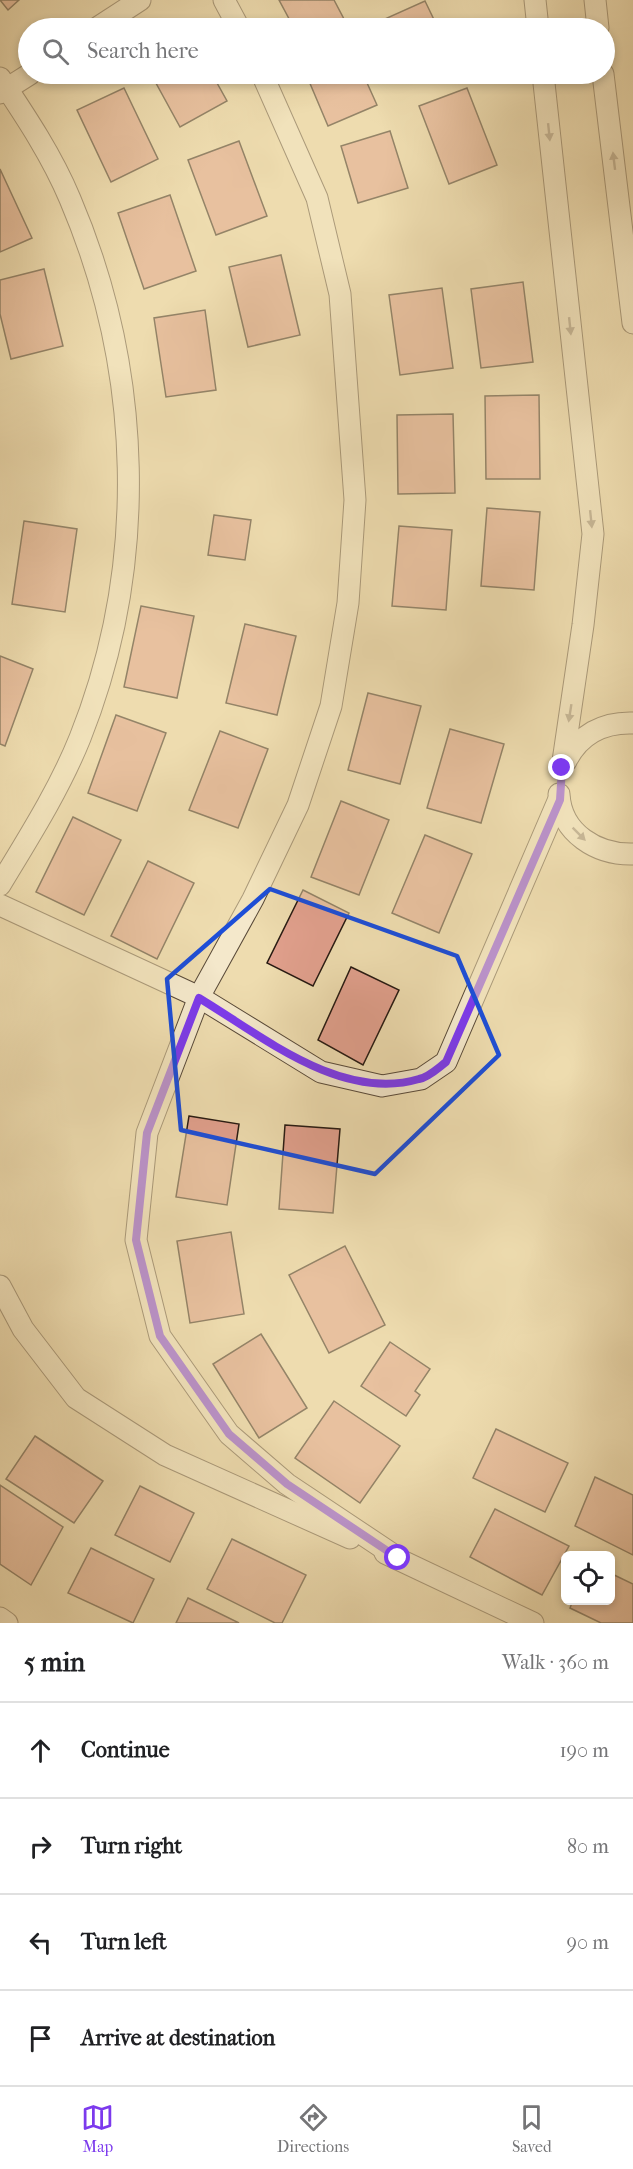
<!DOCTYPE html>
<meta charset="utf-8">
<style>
:root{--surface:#fff;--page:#f6f6f6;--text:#202124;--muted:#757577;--line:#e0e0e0;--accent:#7c3aed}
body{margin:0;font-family:"IM FELL French Canon",serif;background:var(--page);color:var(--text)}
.controls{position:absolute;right:18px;bottom:18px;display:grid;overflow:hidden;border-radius:9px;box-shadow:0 3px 9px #0003}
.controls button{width:54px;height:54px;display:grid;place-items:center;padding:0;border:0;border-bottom:2px solid var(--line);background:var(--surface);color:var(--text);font:30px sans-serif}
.stop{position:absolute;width:18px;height:18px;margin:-14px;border:4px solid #7c3aed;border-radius:50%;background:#fff}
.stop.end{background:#7c3aed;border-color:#fff;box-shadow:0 2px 6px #0008}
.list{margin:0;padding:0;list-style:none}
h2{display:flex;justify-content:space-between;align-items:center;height:78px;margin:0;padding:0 24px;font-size:26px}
h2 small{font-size:20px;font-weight:400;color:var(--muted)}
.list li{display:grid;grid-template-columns:39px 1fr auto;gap:18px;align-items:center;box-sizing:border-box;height:96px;padding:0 24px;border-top:2px solid var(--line)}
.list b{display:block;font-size:22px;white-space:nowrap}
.list em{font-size:20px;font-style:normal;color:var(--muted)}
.icon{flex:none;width:33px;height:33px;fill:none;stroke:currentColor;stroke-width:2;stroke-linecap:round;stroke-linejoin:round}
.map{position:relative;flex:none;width:633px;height:1623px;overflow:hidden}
.search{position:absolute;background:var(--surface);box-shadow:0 3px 9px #0003;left:18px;right:18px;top:18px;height:66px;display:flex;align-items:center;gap:15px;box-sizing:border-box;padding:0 21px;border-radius:33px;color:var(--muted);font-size:22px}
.sheet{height:462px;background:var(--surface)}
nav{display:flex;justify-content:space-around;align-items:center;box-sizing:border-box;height:84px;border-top:2px solid var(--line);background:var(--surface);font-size:16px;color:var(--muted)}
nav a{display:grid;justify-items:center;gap:3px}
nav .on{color:var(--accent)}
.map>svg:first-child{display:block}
.building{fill:#e1a08d;stroke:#271a12;stroke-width:1.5}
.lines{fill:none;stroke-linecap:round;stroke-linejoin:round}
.street-casing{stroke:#594a39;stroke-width:23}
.street{stroke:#f4e8cb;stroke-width:21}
.oneway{fill:#988b78}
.route{stroke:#7c3aed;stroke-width:8}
.marked{fill:none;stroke:#1d4ed8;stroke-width:4.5;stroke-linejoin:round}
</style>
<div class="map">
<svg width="633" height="1623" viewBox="0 0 633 1623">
<rect width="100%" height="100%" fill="#eedcaf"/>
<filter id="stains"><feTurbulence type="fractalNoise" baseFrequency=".00333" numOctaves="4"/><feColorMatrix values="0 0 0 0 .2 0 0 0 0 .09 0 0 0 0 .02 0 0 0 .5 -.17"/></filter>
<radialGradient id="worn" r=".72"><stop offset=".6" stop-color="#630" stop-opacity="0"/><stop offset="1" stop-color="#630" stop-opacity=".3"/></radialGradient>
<!-- building -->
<g class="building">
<path d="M0,0H19L8,10Z"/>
<path d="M279,0H334L345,21L330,28H294Z"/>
<path d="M425,1L438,28H381L378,22Z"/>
<path d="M151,74H212L227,101L180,127Z"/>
<path d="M306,74H363L377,105L328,126Z"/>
<path d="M124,88L158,159L111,182L77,110Z"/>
<path d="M467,88L497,165L449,184L419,106Z"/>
<path d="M390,131L408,188L358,203L341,146Z"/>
<path d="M239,141L267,216L216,235L188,160Z"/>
<path d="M0,169L32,238L0,252Z"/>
<path d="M170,195L196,271L144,289L118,213Z"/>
<path d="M281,255L300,335L248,347L229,267Z"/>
<path d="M44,269L63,346L11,359L0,314V280Z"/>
<path d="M523,282L533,362L481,368L471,289Z"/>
<path d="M442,288L453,368L400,375L389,295Z"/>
<path d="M205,310L216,390L166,397L154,318Z"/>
<path d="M539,395L540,479H486L485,396Z"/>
<path d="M453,414L455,493L398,494L397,415Z"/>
<path d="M487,508L540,512L534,590L481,586Z"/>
<path d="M214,515L251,520L245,560L208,555Z"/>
<path d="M24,521L77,529L65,612L12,604Z"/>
<path d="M399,526L452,530L446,610L392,606Z"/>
<path d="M141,606L194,616L177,698L124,687Z"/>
<path d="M245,624L296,636L277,715L226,703Z"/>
<path d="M0,656L33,669L5,746L0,744Z"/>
<path d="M368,693L421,706L400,784L348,770Z"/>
<path d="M116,715L166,733L137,811L88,793Z"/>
<path d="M450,729L504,744L481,823L427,808Z"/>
<path d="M220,731L268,749L238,828L189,810Z"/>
<path d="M341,801L389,820L359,895L311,877Z"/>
<path d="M73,817L121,840L84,915L36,892Z"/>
<path d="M425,835L472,854L439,933L392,913Z"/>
<path d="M148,861L194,883L157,959L111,936Z"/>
<path d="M303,890L349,913L313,986L267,963Z"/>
<path d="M351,967L399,990L363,1065L318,1040Z"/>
<path d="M189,1116L239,1124L227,1205L176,1197Z"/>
<path d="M285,1125L340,1129L333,1213L279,1209Z"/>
<path d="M231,1232L244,1314L190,1323L177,1241Z"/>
<path d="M345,1246L385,1325L329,1353L289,1275Z"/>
<path d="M261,1334L307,1408L259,1438L213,1364Z"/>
<path d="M390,1342L430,1369L415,1391L420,1395L406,1416L361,1386Z"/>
<path d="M334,1401L400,1446L360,1503L295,1458Z"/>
<path d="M496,1429L568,1463L545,1512L473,1478Z"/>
<path d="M35,1436L103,1481L74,1523L6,1479Z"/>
<path d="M595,1477L633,1495V1555L575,1526Z"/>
<path d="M0,1485L63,1527L31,1585L0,1564Z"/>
<path d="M140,1486L194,1513L170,1562L115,1535Z"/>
<path d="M495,1509L569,1546L542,1595L470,1557Z"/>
<path d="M232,1539L306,1575L282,1623H275L207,1589Z"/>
<path d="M91,1548L154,1579L133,1623L68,1593Z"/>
<path d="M610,1573L633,1584V1623H601L570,1608L573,1600H610Z"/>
<path d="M188,1598L239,1623H176Z"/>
</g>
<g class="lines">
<defs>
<g id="street">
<path d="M224,0L239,28"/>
<path d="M535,0L538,28"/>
<path d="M595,0L598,28"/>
<path d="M97,28L140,0"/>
<path d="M262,74L317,198L340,294L355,500L348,603L331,706L298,805L253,899L199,997L147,1133L136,1240L160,1336L229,1434L287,1484L398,1558"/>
<path d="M543,74L593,534L583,625L562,768"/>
<path d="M603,74L633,323"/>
<path d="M0,78C26,117 52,156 70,199C143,370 149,565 80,738C59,790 29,837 0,885"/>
<path d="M0,93L30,74"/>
<path d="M566,761C579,735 603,722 633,723"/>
<path d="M559,794C561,834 598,855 633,854"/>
<path d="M0,905L199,997L321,1072L382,1086L421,1079L446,1062L559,799"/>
<path d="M0,1286L23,1329L76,1398L165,1455L350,1538"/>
<path d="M385,1553L533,1623"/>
<path d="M0,1618L7,1623"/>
</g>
</defs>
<!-- street casing -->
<use href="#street" class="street-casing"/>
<!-- street -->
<use href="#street" class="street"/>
</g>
<!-- one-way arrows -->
<defs><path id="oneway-solid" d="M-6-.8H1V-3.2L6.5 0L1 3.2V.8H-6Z" transform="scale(1.5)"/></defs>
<g class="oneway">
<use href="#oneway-solid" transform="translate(549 132) rotate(84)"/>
<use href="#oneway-solid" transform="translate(614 161) rotate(-97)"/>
<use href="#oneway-solid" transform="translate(570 326) rotate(84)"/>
<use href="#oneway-solid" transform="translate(591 519) rotate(84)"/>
<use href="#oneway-solid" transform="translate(570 713) rotate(99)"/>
<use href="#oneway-solid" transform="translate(579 834) rotate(45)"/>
</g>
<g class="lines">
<!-- route -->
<path class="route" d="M398,1558L287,1484L229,1434L160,1336L136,1240L147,1133L199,998C262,1036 341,1102 419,1079C429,1077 438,1068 446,1062L560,800L562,768"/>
</g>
<!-- marked area -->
<path d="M0 0H633V1623H0ZM270,889L457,956L499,1055L375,1174L181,1130L167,979Z" fill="#eedcaf" fill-opacity=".55" fill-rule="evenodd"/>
<path class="marked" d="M270,889L457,956L499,1055L375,1174L181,1130L167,979Z"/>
<rect width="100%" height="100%" filter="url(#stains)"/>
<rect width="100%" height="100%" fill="url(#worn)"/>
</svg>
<div class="controls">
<button><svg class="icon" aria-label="locate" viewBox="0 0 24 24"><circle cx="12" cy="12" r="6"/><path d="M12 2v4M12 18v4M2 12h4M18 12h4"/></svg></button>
</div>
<div class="stop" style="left:398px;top:1558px"></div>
<div class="stop end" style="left:562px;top:768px"></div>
<div class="search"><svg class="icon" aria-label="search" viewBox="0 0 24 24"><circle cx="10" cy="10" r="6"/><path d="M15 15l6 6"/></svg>Search here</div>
</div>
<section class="sheet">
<h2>5 min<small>Walk · 360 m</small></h2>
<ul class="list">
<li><svg class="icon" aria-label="ahead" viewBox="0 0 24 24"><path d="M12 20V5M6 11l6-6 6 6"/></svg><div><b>Continue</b></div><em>190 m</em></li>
<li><svg class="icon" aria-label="right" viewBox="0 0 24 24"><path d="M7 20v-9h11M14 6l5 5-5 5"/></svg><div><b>Turn right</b></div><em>80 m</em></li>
<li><svg class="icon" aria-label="left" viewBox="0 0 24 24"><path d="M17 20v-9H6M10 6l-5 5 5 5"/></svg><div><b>Turn left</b></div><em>90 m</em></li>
<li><svg class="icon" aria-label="arrive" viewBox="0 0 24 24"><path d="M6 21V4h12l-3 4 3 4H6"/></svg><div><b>Arrive at destination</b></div></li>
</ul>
</section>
<nav>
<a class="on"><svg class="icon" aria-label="map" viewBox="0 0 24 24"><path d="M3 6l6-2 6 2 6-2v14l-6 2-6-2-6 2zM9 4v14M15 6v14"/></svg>Map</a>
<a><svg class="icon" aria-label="directions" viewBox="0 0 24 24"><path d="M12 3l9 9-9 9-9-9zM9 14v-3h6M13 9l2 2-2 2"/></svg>Directions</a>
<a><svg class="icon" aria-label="saved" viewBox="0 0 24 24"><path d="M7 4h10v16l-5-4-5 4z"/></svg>Saved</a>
</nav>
